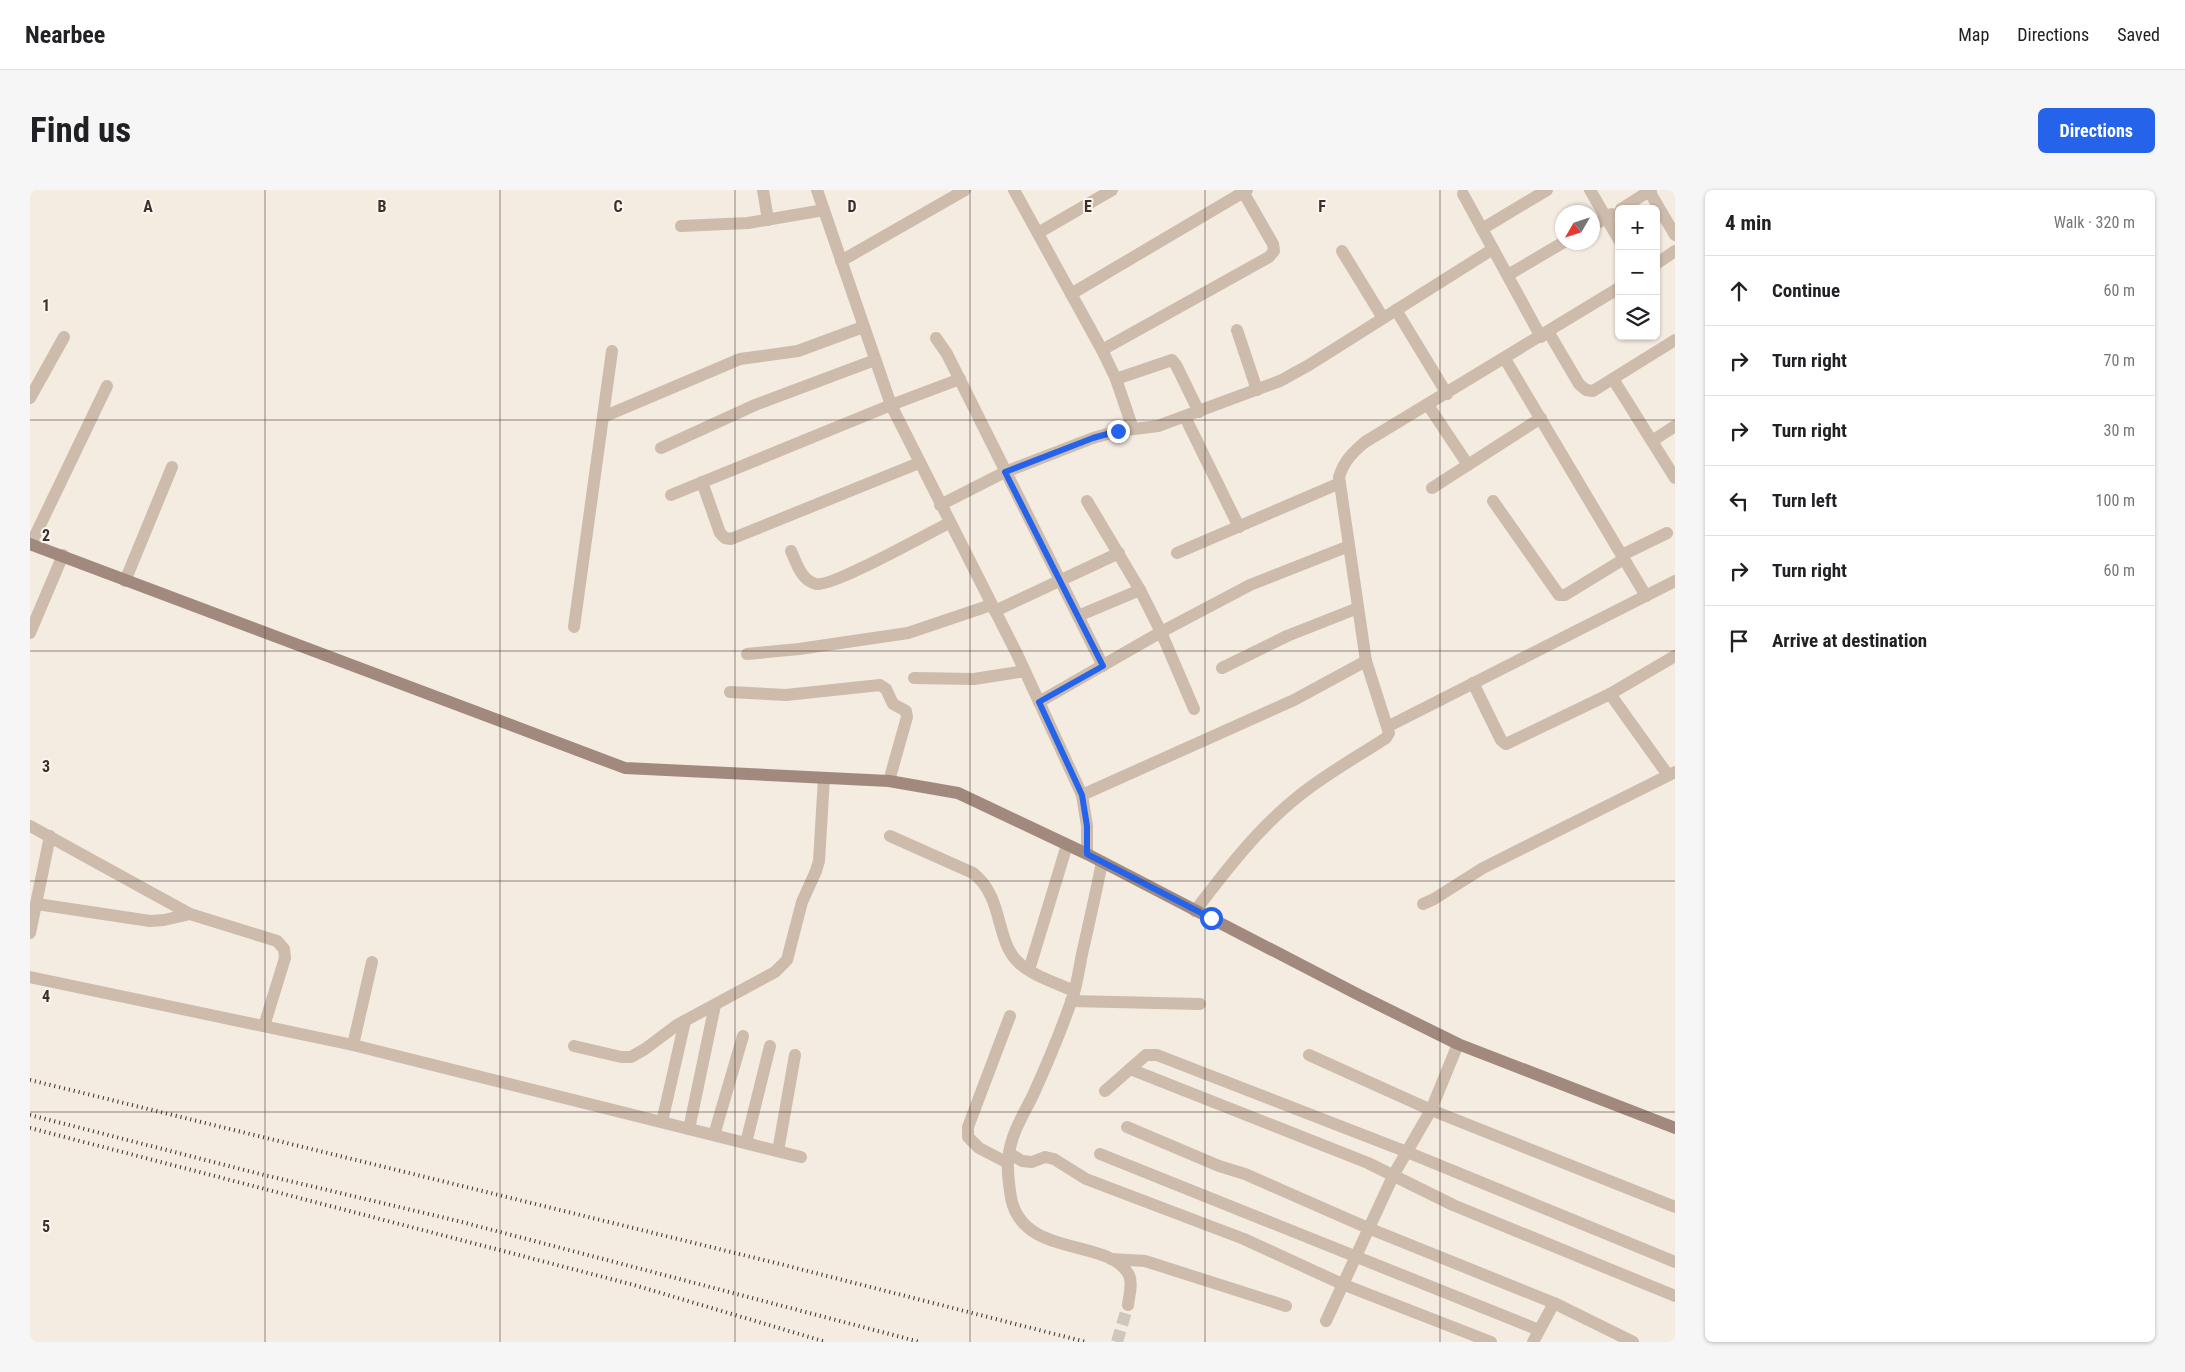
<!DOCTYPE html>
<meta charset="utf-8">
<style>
:root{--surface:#fff;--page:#f6f6f6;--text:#202124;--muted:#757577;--line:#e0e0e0;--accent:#2563eb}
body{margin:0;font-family:"Roboto Condensed",sans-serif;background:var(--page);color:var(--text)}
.controls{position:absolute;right:15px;top:15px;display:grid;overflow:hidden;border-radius:8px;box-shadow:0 1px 4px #0004}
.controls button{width:45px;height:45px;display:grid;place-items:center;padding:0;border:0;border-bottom:1px solid var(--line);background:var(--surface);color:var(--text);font:25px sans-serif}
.compass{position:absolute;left:1525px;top:15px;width:45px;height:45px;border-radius:50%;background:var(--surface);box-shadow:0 1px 4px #0004;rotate:231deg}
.stop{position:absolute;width:15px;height:15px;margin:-11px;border:4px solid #2563eb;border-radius:50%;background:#fff}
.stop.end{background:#2563eb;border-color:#fff;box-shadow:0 1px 5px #0008}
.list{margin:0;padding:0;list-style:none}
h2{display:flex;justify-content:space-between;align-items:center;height:65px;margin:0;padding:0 20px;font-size:21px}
h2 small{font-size:16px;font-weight:400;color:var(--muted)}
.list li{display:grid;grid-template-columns:32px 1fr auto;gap:15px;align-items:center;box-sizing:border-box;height:70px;padding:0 20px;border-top:1px solid var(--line)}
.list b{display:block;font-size:19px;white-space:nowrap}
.list em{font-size:16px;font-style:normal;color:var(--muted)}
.icon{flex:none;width:28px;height:28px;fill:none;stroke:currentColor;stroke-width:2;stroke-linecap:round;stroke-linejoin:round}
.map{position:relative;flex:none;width:1645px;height:1152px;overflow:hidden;border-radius:8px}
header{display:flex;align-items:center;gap:30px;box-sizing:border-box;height:70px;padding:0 25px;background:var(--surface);border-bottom:1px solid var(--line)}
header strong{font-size:24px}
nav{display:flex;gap:28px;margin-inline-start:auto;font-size:18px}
.intro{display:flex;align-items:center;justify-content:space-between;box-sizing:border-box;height:120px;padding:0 30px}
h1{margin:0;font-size:35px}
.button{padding:12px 22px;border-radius:8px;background:var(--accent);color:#fff;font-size:18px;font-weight:700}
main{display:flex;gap:30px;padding:0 30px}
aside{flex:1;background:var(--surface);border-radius:8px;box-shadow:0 1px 4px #0004}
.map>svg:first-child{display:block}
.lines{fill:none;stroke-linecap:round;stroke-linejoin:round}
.tertiary-tunnel{stroke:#cfc6bd;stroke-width:12;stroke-dasharray:12 6;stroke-linecap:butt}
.minor{stroke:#cdbbac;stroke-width:12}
.tertiary{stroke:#cdbbac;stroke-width:12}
.secondary{stroke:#a18a7d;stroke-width:12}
.rail{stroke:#3b302b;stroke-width:4;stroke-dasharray:1 4;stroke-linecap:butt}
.route{stroke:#2563eb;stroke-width:6}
.grid{fill:none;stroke:#3b302b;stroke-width:1;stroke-opacity:0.55}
.grid-label{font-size:16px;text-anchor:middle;font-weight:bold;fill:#3b302b;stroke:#fbf5ee;stroke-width:4;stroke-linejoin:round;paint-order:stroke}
</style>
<header>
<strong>Nearbee</strong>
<nav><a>Map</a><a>Directions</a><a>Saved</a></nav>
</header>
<div class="intro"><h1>Find us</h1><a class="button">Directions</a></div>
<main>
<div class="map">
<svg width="1645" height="1152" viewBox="0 0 1645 1152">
<rect width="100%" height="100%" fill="#f4ebe1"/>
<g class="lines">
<!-- tertiary-tunnel -->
<path class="tertiary-tunnel" d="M1087,1152L1098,1115"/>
<!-- minor -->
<g class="minor">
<path d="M733,0L738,30"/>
<path d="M787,0L861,215L987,464L1052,605L1057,636V664"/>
<path d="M984,0L1072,160L1086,189L1103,239"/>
<path d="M1560,0L1589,50"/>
<path d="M1619,1L1645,45"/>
<path d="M1433,4L1511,147"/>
<path d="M1591,19L1621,0"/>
<path d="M651,36L718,33L794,20"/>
<path d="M1562,36L1582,24"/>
<path d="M1452,39L1517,0"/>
<path d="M1008,43L1082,0"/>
<path d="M1312,61L1353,128"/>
<path d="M811,71L935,0"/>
<path d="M1626,74L1645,61"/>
<path d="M1478,85L1534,52"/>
<path d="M1041,104L1217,0"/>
<path d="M1366,120L1417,204"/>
<path d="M1207,140L1227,200"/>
<path d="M1519,143L1549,194L1556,200L1563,201L1645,150"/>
<path d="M906,148L917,164L1073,476"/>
<path d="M1072,160L1239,67L1244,61L1243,54L1212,0"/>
<path d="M1475,169L1616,406"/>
<path d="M1086,189L1142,170L1146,175L1169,222"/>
<path d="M1583,189L1645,288"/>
<path d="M0,208L34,147"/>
<path d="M1398,215L1438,275"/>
<path d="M573,227L710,169L768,161L833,137"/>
<path d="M1155,227L1209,337"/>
<path d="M1622,251L1645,236"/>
<path d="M631,258L725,215L845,170"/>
<path d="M672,292L690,343L695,348L701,349L889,273"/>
<path d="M1402,298L1511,228"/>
<path d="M641,305L861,215L930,189"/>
<path d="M1057,311L1110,400L1131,442L1164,519"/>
<path d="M1463,311L1529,405H1535L1594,369"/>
<path d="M910,315L975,282L1063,248L1088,241L1128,236L1250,191L1279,175L1463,59"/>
<path d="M1,354L77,196"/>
<path d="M761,361C767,374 771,390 786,394C801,398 899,343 919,333"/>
<path d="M1147,363L1310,293"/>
<path d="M1592,365L1637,343"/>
<path d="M95,391L142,277"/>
<path d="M965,421L1089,363"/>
<path d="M1048,426L1110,400"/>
<path d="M544,437L582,161"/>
<path d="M0,443L33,365"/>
<path d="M717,464L769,459L878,443L961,415"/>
<path d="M1192,478L1257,446L1328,418"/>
<path d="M884,488L944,489L995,481"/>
<path d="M1443,493L1471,550L1476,554L1580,504L1645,466"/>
<path d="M700,502L756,505L850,495L856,499L863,514L876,521L877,527L859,591"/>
<path d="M1580,504L1638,585"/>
<path d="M1009,512L1131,442L1220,395L1319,356"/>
<path d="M1359,536L1645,391"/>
<path d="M1052,605L1264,510L1336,471"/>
<path d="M0,636L160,724"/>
<path d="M860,646L943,683C974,707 965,750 988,772C1002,786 1027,793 1044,801"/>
<path d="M7,714L120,731L134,730L160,724L247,751L254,759L255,768L234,836"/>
<path d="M1393,714L1404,709L1453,678L1645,582"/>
<path d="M1165,721C1197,679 1229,637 1270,605C1296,584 1327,567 1356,548L1359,543L1336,471L1309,287C1314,271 1322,263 1335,252L1589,98"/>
<path d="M0,743L20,646"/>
<path d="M999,780L1037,655"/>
<path d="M0,787L323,855L771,967"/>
<path d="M1041,811L1170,814"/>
<path d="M323,855L342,772"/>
<path d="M544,856L591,867H601L615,859L647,835L745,782L757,770L772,712L786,681L789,671L794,588"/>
<path d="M1279,865L1401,920L1645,1017"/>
<path d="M1100,879L1338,973L1423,1015L1645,1106"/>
<path d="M1075,901L1116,865H1127L1377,962L1645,1072"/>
<path d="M632,932L655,831"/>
<path d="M1097,937L1189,976L1215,984L1338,1038L1524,1113L1603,1152"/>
<path d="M659,939L685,815"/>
<path d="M684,945L713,846"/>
<path d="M716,953L740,856"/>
<path d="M748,961L765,865"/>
<path d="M979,963L992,971L1002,972L1015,967L1024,969L1056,989L1214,1049L1312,1094L1461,1152"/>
<path d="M1070,964C1217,1022 1363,1082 1509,1140"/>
<path d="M978,973L949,958L938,947V937L980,826"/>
<path d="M1081,1069L1115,1071L1256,1116"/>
<path d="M1296,1131L1364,984L1401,920L1428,854"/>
<path d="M1503,1152L1524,1113"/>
</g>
<!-- tertiary -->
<path class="tertiary" d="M1072,672C1066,703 1059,733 1052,764C1049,779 1047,795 1042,809C1031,841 1018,872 1004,903C995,922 982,942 979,963C976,977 979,994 981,1008C993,1069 1079,1047 1099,1085C1103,1094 1099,1106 1098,1115"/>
<!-- secondary -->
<path class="secondary" d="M0,354L595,578L859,591L928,603L1057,664L1329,805L1428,854L1645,938"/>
<!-- rail -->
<g class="rail">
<path d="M0,890L754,1075L1056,1152"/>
<path d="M0,925L230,984L428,1031L890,1152"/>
<path d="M0,938L604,1095L796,1152"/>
</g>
</g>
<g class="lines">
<!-- route -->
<path class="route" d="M1088,241L1063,248L975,282L1073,476L1009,512L1052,605L1057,636V664L1181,728"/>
</g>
<!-- grid -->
<path class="grid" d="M235,0V1152M470,0V1152M705,0V1152M940,0V1152M1175,0V1152M1410,0V1152M0,230H1645M0,461H1645M0,691H1645M0,922H1645"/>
<g class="grid-label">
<text x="118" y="22">A</text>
<text x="352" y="22">B</text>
<text x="588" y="22">C</text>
<text x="822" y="22">D</text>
<text x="1058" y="22">E</text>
<text x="1292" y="22">F</text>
<text x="16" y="121">1</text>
<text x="16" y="351">2</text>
<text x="16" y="582">3</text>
<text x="16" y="812">4</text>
<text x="16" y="1042">5</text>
</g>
</svg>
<div class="controls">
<button>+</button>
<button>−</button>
<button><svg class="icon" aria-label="layers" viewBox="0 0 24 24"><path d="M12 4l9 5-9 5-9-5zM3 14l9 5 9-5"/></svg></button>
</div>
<svg class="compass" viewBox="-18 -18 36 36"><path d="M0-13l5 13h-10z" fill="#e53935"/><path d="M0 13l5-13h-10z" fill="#757577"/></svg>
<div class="stop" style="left:1181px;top:728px"></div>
<div class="stop end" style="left:1088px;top:241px"></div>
</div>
<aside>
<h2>4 min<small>Walk · 320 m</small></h2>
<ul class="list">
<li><svg class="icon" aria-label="ahead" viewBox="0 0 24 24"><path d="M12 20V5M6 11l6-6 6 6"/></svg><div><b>Continue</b></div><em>60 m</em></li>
<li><svg class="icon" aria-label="right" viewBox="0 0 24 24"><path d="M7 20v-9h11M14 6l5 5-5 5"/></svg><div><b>Turn right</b></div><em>70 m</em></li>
<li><svg class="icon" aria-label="right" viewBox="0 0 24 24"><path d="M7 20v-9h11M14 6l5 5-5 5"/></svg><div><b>Turn right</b></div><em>30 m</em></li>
<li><svg class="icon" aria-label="left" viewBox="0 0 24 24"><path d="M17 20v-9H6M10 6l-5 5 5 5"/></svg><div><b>Turn left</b></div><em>100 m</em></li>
<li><svg class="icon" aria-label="right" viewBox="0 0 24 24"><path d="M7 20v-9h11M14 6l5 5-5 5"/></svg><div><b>Turn right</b></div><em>60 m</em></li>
<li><svg class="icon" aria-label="arrive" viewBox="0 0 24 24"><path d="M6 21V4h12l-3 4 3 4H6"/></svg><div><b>Arrive at destination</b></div></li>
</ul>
</aside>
</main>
